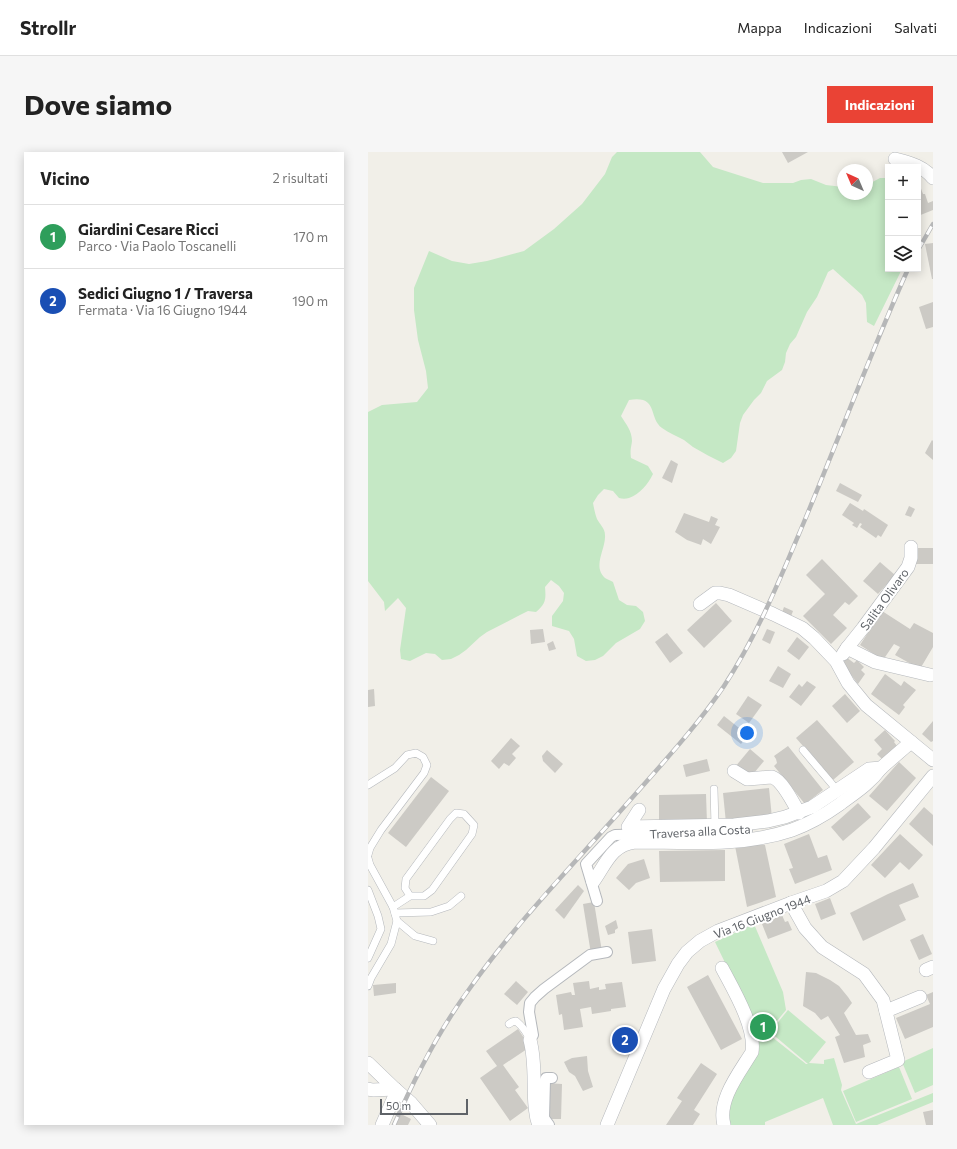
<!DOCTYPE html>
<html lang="it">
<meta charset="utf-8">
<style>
:root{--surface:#fff;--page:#f6f6f6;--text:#222;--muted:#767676;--line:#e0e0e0;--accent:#ea4335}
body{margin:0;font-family:Commissioner,sans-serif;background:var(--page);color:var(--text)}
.controls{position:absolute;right:12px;top:12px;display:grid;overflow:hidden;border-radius:0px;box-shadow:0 2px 10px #0003}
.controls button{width:36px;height:36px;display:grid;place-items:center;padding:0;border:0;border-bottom:1px solid var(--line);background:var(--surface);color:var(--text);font:20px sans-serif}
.compass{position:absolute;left:469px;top:12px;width:36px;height:36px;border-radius:50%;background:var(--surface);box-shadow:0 2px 10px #0003;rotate:316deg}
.scale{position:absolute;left:12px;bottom:10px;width:88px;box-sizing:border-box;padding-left:4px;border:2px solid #5f6368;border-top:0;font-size:11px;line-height:14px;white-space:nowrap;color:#5f6368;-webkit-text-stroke:3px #fff;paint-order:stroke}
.you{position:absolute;left:379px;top:581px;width:14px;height:14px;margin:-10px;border:3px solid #fff;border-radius:50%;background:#1a73e8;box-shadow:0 0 0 6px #1a73e833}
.badge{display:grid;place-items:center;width:26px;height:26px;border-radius:50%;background:var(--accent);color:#fff;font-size:13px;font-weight:700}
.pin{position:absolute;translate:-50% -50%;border:2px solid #fff;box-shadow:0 1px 4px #0006}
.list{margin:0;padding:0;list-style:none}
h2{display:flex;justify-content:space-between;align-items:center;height:52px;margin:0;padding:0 16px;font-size:17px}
h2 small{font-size:13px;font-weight:400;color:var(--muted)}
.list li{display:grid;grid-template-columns:26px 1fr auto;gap:12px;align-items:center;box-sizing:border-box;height:64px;padding:0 16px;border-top:1px solid var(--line)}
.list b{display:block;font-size:15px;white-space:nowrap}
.list p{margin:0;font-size:13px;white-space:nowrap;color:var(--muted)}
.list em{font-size:13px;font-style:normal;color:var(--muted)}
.icon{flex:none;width:22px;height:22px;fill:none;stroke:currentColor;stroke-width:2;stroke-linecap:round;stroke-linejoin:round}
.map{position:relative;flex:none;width:565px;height:973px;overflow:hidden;border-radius:0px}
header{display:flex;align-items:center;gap:24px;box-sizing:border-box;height:56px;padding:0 20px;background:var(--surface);border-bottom:1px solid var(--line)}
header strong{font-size:19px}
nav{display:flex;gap:22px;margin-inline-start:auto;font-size:14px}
.intro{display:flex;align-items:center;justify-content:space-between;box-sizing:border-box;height:96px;padding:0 24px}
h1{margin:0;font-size:28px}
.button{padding:10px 18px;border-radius:0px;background:var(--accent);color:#fff;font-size:14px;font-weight:700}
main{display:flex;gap:24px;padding:0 24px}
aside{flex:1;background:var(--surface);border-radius:0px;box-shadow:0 2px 10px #0003}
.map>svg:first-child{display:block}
.green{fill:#c5e8c5}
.building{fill:#cccac5}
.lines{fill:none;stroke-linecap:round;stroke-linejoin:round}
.service-casing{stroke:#b5b8bc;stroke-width:8}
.pedestrian-casing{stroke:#b5b8bc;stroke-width:12}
.minor-casing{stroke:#b5b8bc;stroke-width:14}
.service{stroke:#fff;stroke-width:7}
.pedestrian{stroke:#fff;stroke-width:10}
.minor{stroke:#fff;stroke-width:13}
.rail-casing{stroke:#b6b7b8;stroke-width:4.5}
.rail{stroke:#fff;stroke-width:3;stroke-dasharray:9;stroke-linecap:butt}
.labels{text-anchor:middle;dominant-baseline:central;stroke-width:4;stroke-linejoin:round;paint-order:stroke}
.street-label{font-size:12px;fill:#5f6368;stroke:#fff}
</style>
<header>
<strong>Strollr</strong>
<nav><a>Mappa</a><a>Indicazioni</a><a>Salvati</a></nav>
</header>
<div class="intro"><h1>Dove siamo</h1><a class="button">Indicazioni</a></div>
<main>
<aside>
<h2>Vicino<small>2 risultati</small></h2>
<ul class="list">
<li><span class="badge" style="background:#2e9e5b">1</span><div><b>Giardini Cesare Ricci</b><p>Parco · Via Paolo Toscanelli</p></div><em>170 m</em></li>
<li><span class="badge" style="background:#1a4fb4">2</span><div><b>Sedici Giugno 1 / Traversa</b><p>Fermata · Via 16 Giugno 1944</p></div><em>190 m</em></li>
</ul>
</aside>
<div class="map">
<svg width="565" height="973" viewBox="0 0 565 973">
<rect width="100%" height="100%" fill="#f1efe8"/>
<!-- green -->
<g class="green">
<path d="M249,0H332L345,15L395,31H425L433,28L443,27L458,33L475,35V42H499V33L512,26H520V117H534L506,174L499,170L498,151L494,143L465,117L460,120L449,145L439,160L428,185L422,192L418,201L417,210L414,218L399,229L393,241L386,248L375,263L372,271L368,299L363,306L355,311C345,306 335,301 325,295C322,293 319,290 316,288C309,284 301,281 294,276C280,266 291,243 261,248L253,264C258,272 264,279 264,289C263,297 262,297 263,306L280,314L285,322C280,332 272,342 261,346C258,347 254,347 251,346L245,339L236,337L230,343L225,351C226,356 227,362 229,367C232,373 237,376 237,383C238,397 224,414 237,426C239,427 243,429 245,430L251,448L259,453L268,454L275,460L277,469L272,477L248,491L235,504L227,508L218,509L209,504L206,487L201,479L184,474V464L195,449L196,441L191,434L183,428L177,435C178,447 178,452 168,460L160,459L152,463L119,480L112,485L98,498L91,503L83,507L74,508L67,502L58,501L42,509L33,507L32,498L38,456L30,446L17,459L16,450L0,429V260L14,253L49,250L60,236L58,219L50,188L46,158V136L61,99L84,109L101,112L119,109L156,99L186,77L214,52L237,22L244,5Z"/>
<path d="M386,772L415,840L418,858L399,881L438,912H440L402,880L420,858L458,890L441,911L456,912V908L466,906L474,933L473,938L488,972L565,941V950L509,973H465L455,946L397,970V973H363L360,963L367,937L391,900L390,888L364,825L347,790Z"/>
<path d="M565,896V933L547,941L534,910Z"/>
<path d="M531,915L544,947L488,970L475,939Z"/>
</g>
<!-- building -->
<g class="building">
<path d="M414,0H440L420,11Z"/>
<path d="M552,34L555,42H557L560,51L565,49V58L550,64V35Z"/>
<path d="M565,91V127H564L557,92Z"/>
<path d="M565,150V175L558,177L551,155Z"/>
<path d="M564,288L565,289V308L557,301Z"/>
<path d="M303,308L310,312L304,331L294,326Z"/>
<path d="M472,331L494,343L490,350L468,339Z"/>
<path d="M482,351L495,359L496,357L520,373L513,385L510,383L508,386L492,375L494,372L492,371L489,376L484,373L486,371L474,363Z"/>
<path d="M541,354L547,357L543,365L537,363Z"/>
<path d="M316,361L341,370L343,364L350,367L347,373L352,375L343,392L335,387L333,393L319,388L307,380Z"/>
<rect x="546" y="396" width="19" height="16"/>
<path d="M454,407L490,444L481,453L477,450L465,463L479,476L463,492L435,464L457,442L438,423Z"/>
<path d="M512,410L527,423L510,442L495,429Z"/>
<path d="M348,451L364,469L336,496L319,478Z"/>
<path d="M416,455L425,459L422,467L413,463Z"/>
<path d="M514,459L542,477L546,471L565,481V495L552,517L527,503L532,495L526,492L515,508L492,493Z"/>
<path d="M175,477L177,490L163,492L162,478Z"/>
<path d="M399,477L407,480L402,492L394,488Z"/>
<path d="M299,481L315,501L302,511L287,490Z"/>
<path d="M429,485L441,495L431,508L419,499Z"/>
<path d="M185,489L188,497L181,499L179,492Z"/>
<path d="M478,505L486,511L489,508L496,515L493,518L497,522L490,532L474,511Z"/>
<path d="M410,514L423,522L415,536L401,529Z"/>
<path d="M517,522L533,534L536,529L548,538L535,553L537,555L531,563L503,542Z"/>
<path d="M439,529L448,535L433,554L421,545L431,532L434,535Z"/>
<path d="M6,537L7,554L0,555V538Z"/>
<path d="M477,542L492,559L479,571L464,554Z"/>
<path d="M380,544L394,553L381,571L368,562Z"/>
<path d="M356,564L380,583L373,592L349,573Z"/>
<path d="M449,568L486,610L465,628L428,586Z"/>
<path d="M565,569V589L563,590L554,582Z"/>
<path d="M517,578L527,589L526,590L529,594L514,607L509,602L514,597L506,588Z"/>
<path d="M143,586L152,594L144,602L148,606L141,614L136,611L131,617L123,609Z"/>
<path d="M420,594L455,638L437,652L406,614L409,611L408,607L406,604Z"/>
<path d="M382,597L396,609L381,627L367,615Z"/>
<path d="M179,598L195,612L187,621L175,609L174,604Z"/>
<path d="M339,607L342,619L318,625L315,613Z"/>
<path d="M531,610L548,626L519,659L501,644Z"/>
<path d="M63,625L81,639L38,695L20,681Z"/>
<path d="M401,636L404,666L358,671L355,641Z"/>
<path d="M338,642L339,671L291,672V643Z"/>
<path d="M490,651L503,665L475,689L463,675Z"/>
<path d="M556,655L565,663V694L541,672Z"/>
<path d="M441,682L450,706L459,703L464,718L427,732L421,717L425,716L416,692Z"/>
<path d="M532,682L555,703L541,718L532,710L517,726L503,713Z"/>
<path d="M383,693H397L408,745L379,755L367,694Z"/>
<path d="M357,698V729L292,730L291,699Z"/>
<path d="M276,707L282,726L268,731L261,738L248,726L260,712Z"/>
<path d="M545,731L551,745L531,753L538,768L495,789L482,761L520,742Z"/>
<path d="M210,733L216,739L196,767L187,758Z"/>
<path d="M462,746L468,762L453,768L447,752Z"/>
<path d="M226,750L234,800L223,802L215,752Z"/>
<path d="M414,763L417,770L420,769L424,778L400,787L394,772Z"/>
<path d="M248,768L250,776L247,778V781L240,783L237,774Z"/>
<path d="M284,777L288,809L264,812L260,780Z"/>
<path d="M555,782L564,802L551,808L542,788Z"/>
<path d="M438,820L448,821L462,828L471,834L480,845L484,851L476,861L488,883L500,882L503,890L495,893L497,905L476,911L467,885L472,883L460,864L453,868L447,861L435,854Z"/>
<path d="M340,823L374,887L353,898L319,835Z"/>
<path d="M148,829L160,840L149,853L136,842Z"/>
<path d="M221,829L222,837L231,835V838L238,837L237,832L254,830L258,855L243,857V859L224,862L223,855L212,857L215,875L196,878L194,862L191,863L188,843L203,840L204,843H207L205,831Z"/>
<path d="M28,831V841L6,844L5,833Z"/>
<path d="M565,840V875L537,887L528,866L562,852L558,843Z"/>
<path d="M150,877L162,895L135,913L151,935L147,938L160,956L142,969L112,926L129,914L118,899Z"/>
<path d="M219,904L220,919L225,935L215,939L207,924L201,920L196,910L204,906Z"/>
<path d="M333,911L349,922L326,958L332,962L325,973H298L314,949L309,946Z"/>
<path d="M179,931L194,932L193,967H177Z"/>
<path d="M565,958V973H558L555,960Z"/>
<path d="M33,962L43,967L40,973H28Z"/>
</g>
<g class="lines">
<defs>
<g id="service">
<path d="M435,598L469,638"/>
<path d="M0,633L27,616L39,603L48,601L55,605L59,613L56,621L13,678L2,696L0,703"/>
<path d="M346,637L347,674"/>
<path d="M0,706L2,713L25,755L29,769L23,792L3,826L0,834"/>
<path d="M0,738L10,764L13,777L0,806"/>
<path d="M25,755L42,744H56L64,738L104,682L106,673L96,662L88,661L82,667L38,727L37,736L42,744"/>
<path d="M27,761L63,760L81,754L93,744"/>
<path d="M29,769L47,784L65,789"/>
<path d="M141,872L144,870L148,869C154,874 159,881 162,888"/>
</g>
<g id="pedestrian">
<path d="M229,749L218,712L243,685L247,683L361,680L379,678"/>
<path d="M162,888L165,883L161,860L162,851L167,845L176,837L222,803L239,800"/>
<path d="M181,973L176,966L177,928L178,926H184"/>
</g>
<g id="minor">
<path d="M527,7C542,11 555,14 565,26"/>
<path d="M332,452L347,441H352L361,443L405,462L434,476L446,486L468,509L480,531L498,553L565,608"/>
<path d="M479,496L495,476L540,415L543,406V395"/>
<path d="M475,502L479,496L507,510L562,523"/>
<path d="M366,619L379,627L404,625C414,628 426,652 431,661"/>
<path d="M271,658L260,675L366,673L400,669L417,665L444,655L501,617L513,616L543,590"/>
<path d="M225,730C238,712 243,693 267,690C319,690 374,695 424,678C441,672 458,662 472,652C488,640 501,632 513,616"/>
<path d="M423,751L437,776L454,795L496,822L515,848L530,908L501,920"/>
<path d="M354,816C365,837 388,875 384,900C372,920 349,948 356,973"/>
<path d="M558,818L565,815"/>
<path d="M518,859L552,845"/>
<path d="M162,888C168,910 165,933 167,954C168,961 168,967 171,973"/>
<path d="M0,911L27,937L43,951L62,973"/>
<path d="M0,937L5,938L27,937"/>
<path d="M14,973L27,943V937"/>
<path d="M239,973L296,837L310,812L319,800L332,789L350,779L423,751L458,739L475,729L506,696L565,624"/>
</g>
</defs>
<!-- service casing -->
<use href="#service" class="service-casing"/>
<!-- pedestrian casing -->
<use href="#pedestrian" class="pedestrian-casing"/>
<!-- minor casing -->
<use href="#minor" class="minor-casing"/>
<!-- service -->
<use href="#service" class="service"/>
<!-- pedestrian -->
<use href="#pedestrian" class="pedestrian"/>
<!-- minor -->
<use href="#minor" class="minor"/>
<defs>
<g id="rail">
<path d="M550,98L565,72"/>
<path d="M26,973C47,925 71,878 102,836C148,771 204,714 256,655C291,615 327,577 356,534C390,482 412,427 436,370C471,286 503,200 540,117"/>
</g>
</defs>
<!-- rail casing -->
<use href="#rail" class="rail-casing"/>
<!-- rail -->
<use href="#rail" class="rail"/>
</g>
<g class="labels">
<!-- street labels -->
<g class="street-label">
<text transform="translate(516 447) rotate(-54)">Salita Olivaro</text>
<text transform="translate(332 679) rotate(-3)">Traversa alla Costa</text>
<text transform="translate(394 764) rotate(-21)">Via 16 Giugno 1944</text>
</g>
</g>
</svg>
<div class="controls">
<button>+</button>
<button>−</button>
<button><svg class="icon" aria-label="layers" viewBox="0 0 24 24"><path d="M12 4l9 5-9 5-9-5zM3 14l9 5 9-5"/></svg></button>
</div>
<svg class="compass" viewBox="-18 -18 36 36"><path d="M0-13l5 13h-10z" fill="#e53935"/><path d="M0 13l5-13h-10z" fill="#767676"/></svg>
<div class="scale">50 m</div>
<div class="you"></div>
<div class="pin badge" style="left:395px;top:875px;background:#2e9e5b">1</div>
<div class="pin badge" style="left:257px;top:888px;background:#1a4fb4">2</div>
</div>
</main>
